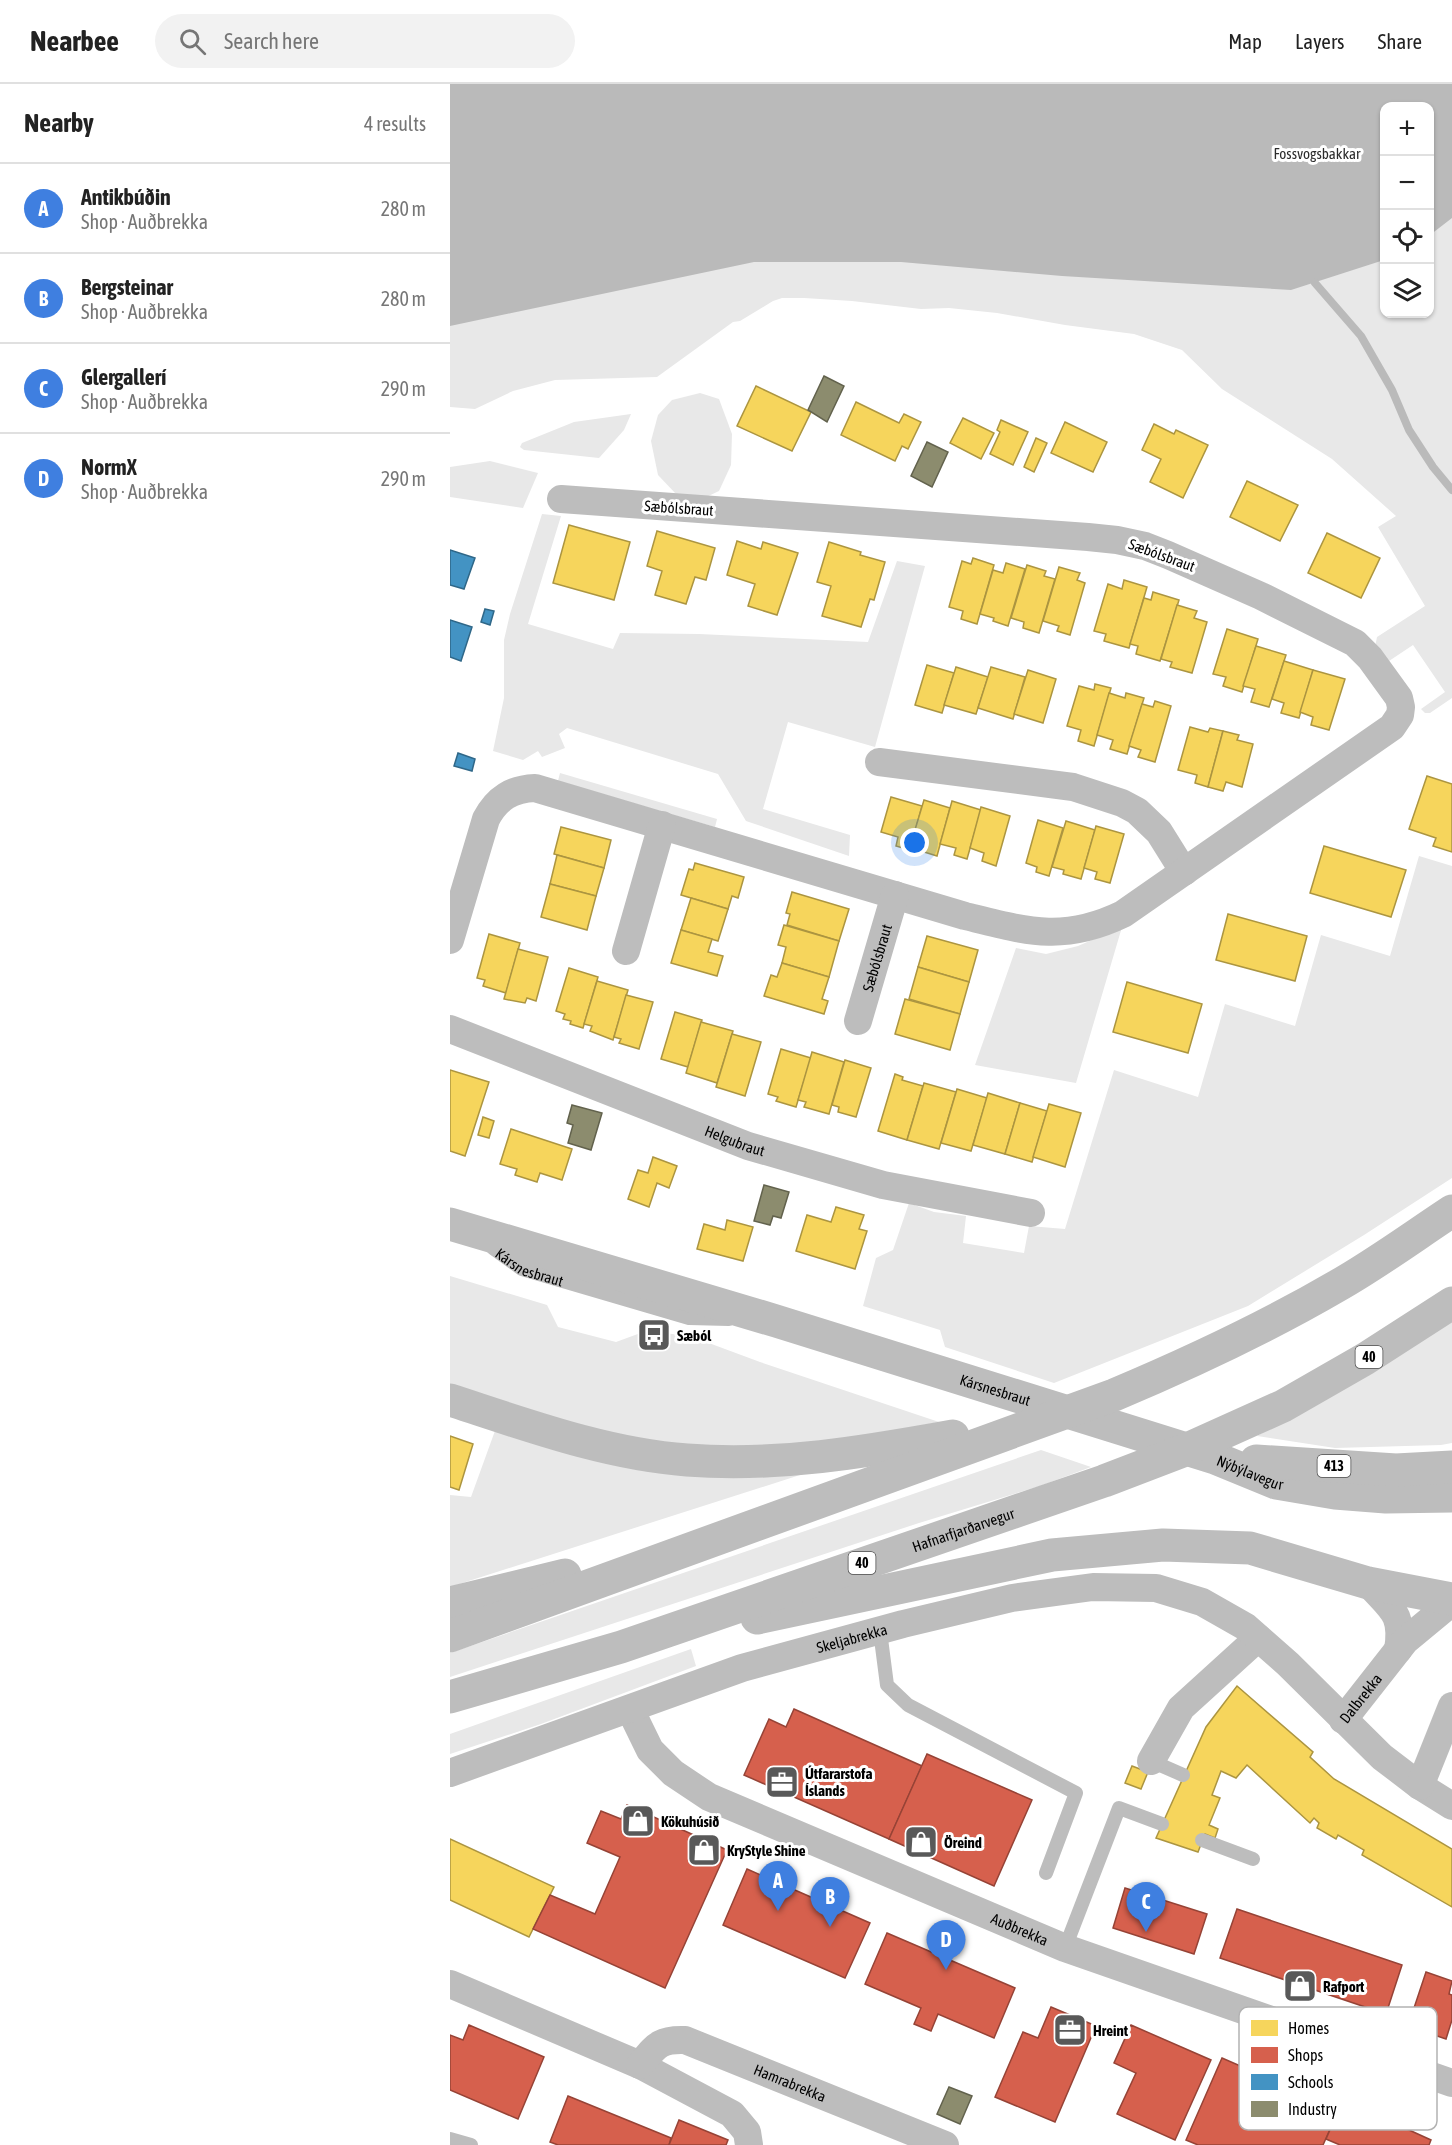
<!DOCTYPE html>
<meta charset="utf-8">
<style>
:root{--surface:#fff;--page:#f2f2f2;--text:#222;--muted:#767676;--line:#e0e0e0;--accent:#111827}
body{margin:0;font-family:"Asap Condensed",sans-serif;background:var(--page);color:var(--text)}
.controls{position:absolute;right:18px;top:18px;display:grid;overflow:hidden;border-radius:12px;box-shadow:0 2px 4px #0004}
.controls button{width:54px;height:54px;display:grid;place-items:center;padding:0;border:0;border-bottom:2px solid var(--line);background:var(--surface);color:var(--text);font:30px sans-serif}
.you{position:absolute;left:465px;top:759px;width:21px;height:21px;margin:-15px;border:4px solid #fff;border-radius:50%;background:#1a73e8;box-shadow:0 0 0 9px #1a73e833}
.badge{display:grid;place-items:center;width:39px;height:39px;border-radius:50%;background:var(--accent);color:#fff;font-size:20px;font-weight:700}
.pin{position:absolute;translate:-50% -50px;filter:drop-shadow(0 2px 3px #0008)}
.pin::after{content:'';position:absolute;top:32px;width:21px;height:18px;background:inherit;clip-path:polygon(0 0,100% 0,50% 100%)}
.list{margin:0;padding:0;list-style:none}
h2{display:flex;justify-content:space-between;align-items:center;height:78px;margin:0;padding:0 24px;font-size:26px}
h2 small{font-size:20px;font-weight:400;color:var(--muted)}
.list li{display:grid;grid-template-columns:39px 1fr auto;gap:18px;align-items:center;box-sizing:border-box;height:90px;padding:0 24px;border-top:2px solid var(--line)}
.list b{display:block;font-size:22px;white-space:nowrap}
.list p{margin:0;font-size:20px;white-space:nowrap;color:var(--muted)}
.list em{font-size:20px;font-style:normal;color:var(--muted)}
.icon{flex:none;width:33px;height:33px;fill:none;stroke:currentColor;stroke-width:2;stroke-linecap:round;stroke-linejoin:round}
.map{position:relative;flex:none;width:1002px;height:2061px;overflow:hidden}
header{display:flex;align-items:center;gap:36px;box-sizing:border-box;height:84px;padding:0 30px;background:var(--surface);border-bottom:2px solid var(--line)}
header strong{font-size:28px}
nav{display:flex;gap:33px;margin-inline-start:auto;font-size:21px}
.search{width:420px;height:54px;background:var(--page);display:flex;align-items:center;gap:15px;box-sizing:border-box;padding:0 21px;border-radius:33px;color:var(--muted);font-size:22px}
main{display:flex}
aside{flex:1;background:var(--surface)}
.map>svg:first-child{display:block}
.green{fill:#e8e8e8;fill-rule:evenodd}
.water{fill:#bababa}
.homes{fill:#f6d55c;stroke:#ac9540;stroke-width:1.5}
.shops{fill:#d6604d;stroke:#964336;stroke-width:1.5}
.schools{fill:#4393c3;stroke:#2f6788;stroke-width:1.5}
.industry{fill:#8c8c6e;stroke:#62624d;stroke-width:1.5}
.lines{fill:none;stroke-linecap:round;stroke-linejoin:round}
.stream{stroke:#bababa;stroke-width:8}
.lane{stroke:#bdbdbd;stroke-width:14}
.street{stroke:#bdbdbd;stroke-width:28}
.primary{stroke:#bdbdbd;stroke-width:33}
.labels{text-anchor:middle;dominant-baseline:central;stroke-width:6;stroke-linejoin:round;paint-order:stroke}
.shield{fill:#fff;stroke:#4c4c4c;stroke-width:1.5}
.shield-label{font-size:14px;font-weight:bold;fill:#000}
.park-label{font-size:15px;fill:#2c2c2c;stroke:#fff}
.street-label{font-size:15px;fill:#000;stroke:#fff}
.poi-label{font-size:15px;font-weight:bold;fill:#000;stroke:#fff;text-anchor:start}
.key{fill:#fff;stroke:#b2b2b2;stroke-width:1.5}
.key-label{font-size:16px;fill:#000}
</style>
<header>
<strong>Nearbee</strong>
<div class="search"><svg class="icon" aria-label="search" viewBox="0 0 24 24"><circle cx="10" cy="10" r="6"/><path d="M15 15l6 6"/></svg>Search here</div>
<nav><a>Map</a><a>Layers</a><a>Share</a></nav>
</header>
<main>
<aside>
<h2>Nearby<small>4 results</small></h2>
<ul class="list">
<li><span class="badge" style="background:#3f7fe0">A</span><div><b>Antikbúðin</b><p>Shop · Auðbrekka</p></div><em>280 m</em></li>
<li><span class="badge" style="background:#3f7fe0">B</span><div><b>Bergsteinar</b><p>Shop · Auðbrekka</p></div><em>280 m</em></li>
<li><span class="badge" style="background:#3f7fe0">C</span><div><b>Glergallerí</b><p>Shop · Auðbrekka</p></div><em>290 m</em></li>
<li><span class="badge" style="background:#3f7fe0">D</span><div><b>NormX</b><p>Shop · Auðbrekka</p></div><em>290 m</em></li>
</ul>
</aside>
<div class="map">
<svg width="1002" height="2061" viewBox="0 0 1002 2061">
<rect width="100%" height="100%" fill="#fff"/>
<!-- green -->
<g class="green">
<path d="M0,0H1002V614L980,629H975L971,625L995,608L963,561L939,577L925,563L927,553L975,522L928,443L946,432L882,375L772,305L732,266L684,250L615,241L547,229L499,224L471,225L402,217L354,214H332L323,217L290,237L283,238L207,293L105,296L63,307L25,325L0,323ZM934,22H980V230H934Z"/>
<path d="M250,309L269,315L282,350L281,381L269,407L250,416L227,411L208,391L201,357L208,331L222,316Z"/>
<path d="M181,330L174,346L149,374L74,366L70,363L72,359L124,338Z"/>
<path d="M40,377L88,389L73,424L0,413V383Z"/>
<path d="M92,430L111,432L78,540L163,565L170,549L249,550L418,558L447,477L475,482L425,663L338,638L313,725L400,751L399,772L296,737L268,690L117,644L109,650L115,664L92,673L88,667L73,676L43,667L54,614V556L60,530Z"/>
<path d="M110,689L267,735L265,743L108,697Z"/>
<path d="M969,772L1002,782V1094L914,1151L798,1222L604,1299L495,1263L490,1246L413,1222L426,1174L443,1166L459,1119L484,1128L516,1132L513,1159L574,1169L579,1142L615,1145L664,986L748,1013L775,920L845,942L871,851L940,872Z"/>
<path d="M672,843L626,999L525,981L566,864L596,870L628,862Z"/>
<path d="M0,1192L97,1221L108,1243L166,1258L196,1247L240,1252L310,1278L489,1338L335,1367L260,1368L149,1351L0,1300Z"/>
<path d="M1002,1235V1359L991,1361L885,1364L807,1352Z"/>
<path d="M46,1344L291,1391H350L0,1503V1411L21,1413Z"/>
<path d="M591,1366L641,1383L590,1402L469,1439L0,1593V1569Z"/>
<path d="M241,1565L246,1582L91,1640L0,1670V1650Z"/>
</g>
<!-- water -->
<path class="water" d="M0,0H1002V134L980,151V22H934V176L841,206L612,192L451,178H304L0,242Z"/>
<!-- homes -->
<g class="homes">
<path d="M306,302L361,328L342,367L287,342Z"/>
<path d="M406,318L449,339L454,330L471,338L458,365L452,362L445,377L391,351Z"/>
<path d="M513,334L544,349L531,375L500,359Z"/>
<path d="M551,336L578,348L563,381L540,370L550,348L547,346Z"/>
<path d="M615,338L657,358L643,388L601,369Z"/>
<path d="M704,340L724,350L726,346L758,361L733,414L700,398L711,375L692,366Z"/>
<path d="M586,354L597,359L584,388L574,383Z"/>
<path d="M797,397L848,421L830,457L780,433Z"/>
<path d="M119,441L180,458L164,516L103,499Z"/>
<path d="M207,447L265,464L256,496L245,493L236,520L205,511L212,487L197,482Z"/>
<path d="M877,449L930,474L911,514L858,489Z"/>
<path d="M287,457L311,465L313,458L348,469L327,531L298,522L305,500L277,491Z"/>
<path d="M379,458L411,468L410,471L435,478L424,516L420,515L411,543L372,532L381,502L367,498Z"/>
<path d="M523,474L544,481L527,540L511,535L513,527L499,523L512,477L521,480Z"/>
<path d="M556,479L575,485L558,542L543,537L544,534L530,530L543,486L553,489Z"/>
<path d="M577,481L596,487L594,492L605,495L589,549L573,544L574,538L561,534Z"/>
<path d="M609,483L630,489L627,496L635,499L620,551L607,547L609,542L593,537Z"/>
<path d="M674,496L697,503L679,564L654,557L656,550L644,547L658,500L672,505Z"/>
<path d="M703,508L729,516L710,577L686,570L688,562L680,560L694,514L701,516Z"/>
<path d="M727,521L747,527L744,534L757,538L742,589L720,583L722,578L711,575Z"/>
<path d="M777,545L808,555L792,608L773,602L776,593L763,590Z"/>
<path d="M806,562L836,571L819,623L801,618L805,605L793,602Z"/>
<path d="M834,577L863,586L849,634L831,629L834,619L822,615Z"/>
<path d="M477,581L504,589L492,629L465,621Z"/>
<path d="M506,583L538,593L526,630L494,621Z"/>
<path d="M541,583L575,593L563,635L528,624Z"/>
<path d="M578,586L606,595L593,639L564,630Z"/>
<path d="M863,586L895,595L879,646L861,641L863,633L850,628Z"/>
<path d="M645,600L661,604L644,662L628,657L631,646L617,642L629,602L644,606Z"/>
<path d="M659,609L675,614L676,609L694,614L677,670L660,665L663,656L647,651Z"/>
<path d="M705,617L721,622L705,678L688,673L691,666L679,662L692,620L703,623Z"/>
<path d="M740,643L758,648L760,644L773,647L758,703L745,699L747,691L728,686Z"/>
<path d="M773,647L789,651L787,656L803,660L792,703L776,698L773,707L758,703Z"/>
<path d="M977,692L1002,700V768L983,762L986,754L959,745Z"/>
<path d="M441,713L472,722L460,766L446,762L448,753L431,748Z"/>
<path d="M474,716L500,724L487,772L471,767L473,762L461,759Z"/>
<path d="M502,717L531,726L517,775L504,771L506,764L490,760Z"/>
<path d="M531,723L560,732L546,782L532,777L534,769L520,764Z"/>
<path d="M588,736L613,744L599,792L586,788L587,783L576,779Z"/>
<path d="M616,737L645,746L631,795L613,790L614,786L602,783Z"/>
<path d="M646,742L674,750L660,799L645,795L647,788L634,784Z"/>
<path d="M111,743L161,756L154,784L104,770Z"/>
<path d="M874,762L956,786L941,833L860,809Z"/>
<path d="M107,771L154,784L146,812L100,800Z"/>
<path d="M245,779L294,793L288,814L282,812L278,825L231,811L239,785L243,786Z"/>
<path d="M100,800L146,812L137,846L91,833Z"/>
<path d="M342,808L399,825L389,857L337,841L340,830L336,829Z"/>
<path d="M241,814L278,825L268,857L231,846Z"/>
<path d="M778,830L857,852L845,897L766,876Z"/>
<path d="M334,841L389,857L379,893L332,879L336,863L328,861Z"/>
<path d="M231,846L262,855L258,868L273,872L267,892L221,879Z"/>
<path d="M39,850L70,859L56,909L33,902L35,896L27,894Z"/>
<path d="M477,852L528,866L519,898L468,883Z"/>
<path d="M68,865L98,873L86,917L77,914L75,919L54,915Z"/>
<path d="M332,879L379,893L372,915L378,917L374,930L314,912L321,891L327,893Z"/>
<path d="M468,883L519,898L510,930L459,915Z"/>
<path d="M119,884L148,893L133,944L120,940L121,937L113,935L115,930L106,927Z"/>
<path d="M147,897L178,906L163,956L140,947L142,942L134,940Z"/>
<path d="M677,898L752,920L738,969L663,948Z"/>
<path d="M176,911L203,918L189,965L169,959L171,955L164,953Z"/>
<path d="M455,915L510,930L500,966L445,950Z"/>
<path d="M225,928L252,936L238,983L211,975Z"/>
<path d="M251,938L283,947L267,999L236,989Z"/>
<path d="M282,950L311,958L295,1012L266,1003Z"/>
<path d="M331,965L361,974L346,1023L326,1017L328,1013L318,1010Z"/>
<path d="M362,968L394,978L379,1030L354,1023L356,1018L348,1016Z"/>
<path d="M395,976L421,984L406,1033L388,1028L389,1023L382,1021Z"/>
<path d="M0,986L39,998L15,1072L0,1067Z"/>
<path d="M445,990L453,993L452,996L473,1002L457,1056L428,1047Z"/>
<path d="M474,999L506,1008L489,1065L457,1056Z"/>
<path d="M507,1005L537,1014L521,1067L491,1059Z"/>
<path d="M538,1009L570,1019L555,1070L523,1061Z"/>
<path d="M570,1019L597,1027L582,1078L555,1070Z"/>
<path d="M599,1020L631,1029L615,1083L583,1073Z"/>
<path d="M33,1033L44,1037L39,1054L28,1051Z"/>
<path d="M61,1045L122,1065L112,1096L90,1089L87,1098L65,1091L67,1085L50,1080Z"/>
<path d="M203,1073L227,1082L219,1104L207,1099L199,1123L178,1115L188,1086L198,1089Z"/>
<path d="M386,1123L414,1131L409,1145L417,1147L405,1185L346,1167L357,1131L381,1138Z"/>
<path d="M277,1136L303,1143L293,1177L247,1165L254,1140L275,1146Z"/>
<path d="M0,1352L23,1360L9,1406L0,1403Z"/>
<path d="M787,1602L863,1668L860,1673L884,1695L1002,1765V1823L912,1771L914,1766L888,1751L886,1755L867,1744L869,1739L864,1734L860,1739L797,1681L786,1694L771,1687L762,1711L770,1714L759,1741L768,1745L765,1754L755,1750L748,1768L706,1754L756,1643Z"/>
<path d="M682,1682L698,1688L691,1705L675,1699Z"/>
<path d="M0,1755L104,1803L79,1853L0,1816Z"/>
</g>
<!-- shops -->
<g class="shops">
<path d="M344,1625L472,1682L439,1755L294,1691L319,1635L336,1643Z"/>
<path d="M477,1670L582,1716L544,1802L439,1755Z"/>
<path d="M177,1721L277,1766L215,1904L83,1845L100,1811L145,1830L170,1773L137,1759L151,1727L171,1735Z"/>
<path d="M297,1785L420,1839L395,1894L273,1841Z"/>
<path d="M675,1804L757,1830L744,1870L663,1844Z"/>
<path d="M787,1825L952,1881L936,1930L770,1874Z"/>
<path d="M437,1849L565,1904L544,1954L488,1930L481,1947L464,1940L471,1924L415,1900Z"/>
<path d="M976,1888L1002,1897L999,1910L1002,1911V1936L996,1955L958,1942Z"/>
<path d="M601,1923L646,1942L605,2038L545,2013L573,1948L588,1954Z"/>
<path d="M19,1941L94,1973L68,2035L0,2006V1951L13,1956Z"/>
<path d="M681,1941L761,1976L725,2056L667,2030L686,1989L664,1979Z"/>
<path d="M772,1974L889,2025L873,2061H748L736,2056Z"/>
<path d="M118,2012L221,2054L219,2061H108L100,2058Z"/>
<path d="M893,2016L981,2056L979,2061H890L876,2055Z"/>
<path d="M229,2036L278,2056L276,2061H219Z"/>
</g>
<!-- schools -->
<g class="schools">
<path d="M0,466L25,474L14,505L0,501Z"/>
<path d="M35,525L44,527L40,541L31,538Z"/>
<path d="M0,536L22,543L11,577L0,573Z"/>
<path d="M8,669L25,675L22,687L4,682Z"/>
</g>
<!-- industry -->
<g class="industry">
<path d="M374,292L394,302L377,338L358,326Z"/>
<path d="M477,358L498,368L482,403L461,392Z"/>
<path d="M122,1021L152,1029L141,1066L118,1059L123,1041L117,1039Z"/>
<path d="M314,1101L339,1108L331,1134L323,1132L320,1141L304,1137Z"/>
<path d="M499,2003L522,2012L510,2040L487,2030Z"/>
</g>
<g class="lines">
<!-- stream -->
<path class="stream" d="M865,199L911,252L942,306L959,346L983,383L1002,406"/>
<!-- lane -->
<g class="lane">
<path id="s1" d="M43,1164L72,1185L239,1234L279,1235"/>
<path d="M430,1547L437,1601L458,1621L626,1709L596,1789"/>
<path d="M701,1677L733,1691"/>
<path d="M752,1756L803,1775"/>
<path d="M615,1864L669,1724L712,1740"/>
<path d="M0,2055L21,2061"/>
</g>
<!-- street -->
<g class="street">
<path d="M429,678L623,703L672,719L687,727L709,748L734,788"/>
<path d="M0,856L36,735C47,714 62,705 85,704L515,832C576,847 613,859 673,830L942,643L950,631L951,623L949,614L920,574L905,559L811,512L718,471L695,462L667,456L638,453L111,415"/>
<path d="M176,867L212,741"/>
<path id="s2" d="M408,937L445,811"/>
<path id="s3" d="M0,945L298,1062L433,1101L581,1129"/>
<path d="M918,1499C941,1525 954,1529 948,1566"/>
<path id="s4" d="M180,1625L200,1666L223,1689L259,1713L615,1864L1002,1999"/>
<path id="s5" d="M893,1636L955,1557L1002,1518"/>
<path d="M701,1677L731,1624L808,1554"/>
<path id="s6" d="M0,1689L292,1584L453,1540L562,1514L643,1503L706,1504L752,1518L796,1543L838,1580L932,1673L970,1702L1002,1722"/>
<path d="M970,1702L1002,1622"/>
<path d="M0,1900L190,1981L282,2030L297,2048L299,2061"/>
<path id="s7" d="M190,1981C206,1962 209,1955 235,1956L495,2061"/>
</g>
<!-- primary -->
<g class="primary">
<path id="s8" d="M0,1140L326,1237L765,1374L826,1399L885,1409L936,1413L1002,1412"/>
<path d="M0,1316C77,1341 156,1370 237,1376C328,1383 414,1368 503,1352"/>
<path d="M806,1377L946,1386L1002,1383"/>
<path d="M0,1519L115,1491"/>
<path d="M307,1534L602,1471L713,1461L800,1464L918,1499L1002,1515"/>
<path d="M0,1552L664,1311C740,1279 815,1244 887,1202C926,1180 964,1152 1002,1127"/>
<path id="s9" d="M0,1613L171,1563L654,1397L735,1366L833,1322L915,1275L1002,1219"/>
</g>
</g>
<!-- icons -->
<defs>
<symbol id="bus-square" viewBox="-11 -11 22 22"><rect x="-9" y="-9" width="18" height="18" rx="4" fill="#595959" stroke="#fff"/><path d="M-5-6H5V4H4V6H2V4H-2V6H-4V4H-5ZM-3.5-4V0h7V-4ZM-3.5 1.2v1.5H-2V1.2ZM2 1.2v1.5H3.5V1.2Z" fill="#fff"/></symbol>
<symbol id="office-square" viewBox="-11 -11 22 22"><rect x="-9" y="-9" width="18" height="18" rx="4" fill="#595959" stroke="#fff"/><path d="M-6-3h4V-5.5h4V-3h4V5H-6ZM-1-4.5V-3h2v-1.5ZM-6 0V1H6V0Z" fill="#fff"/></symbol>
<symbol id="shop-square" viewBox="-11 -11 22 22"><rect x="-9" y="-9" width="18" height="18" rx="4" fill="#595959" stroke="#fff"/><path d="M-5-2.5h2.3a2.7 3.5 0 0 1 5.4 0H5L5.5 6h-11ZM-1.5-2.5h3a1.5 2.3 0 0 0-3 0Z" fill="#fff"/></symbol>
</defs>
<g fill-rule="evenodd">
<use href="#bus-square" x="185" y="1232" width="38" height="38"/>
<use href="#office-square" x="313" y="1679" width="38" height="38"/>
<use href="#shop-square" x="169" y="1718" width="38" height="38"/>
<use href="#shop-square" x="452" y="1739" width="38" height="38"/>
<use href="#shop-square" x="235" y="1747" width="38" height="38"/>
<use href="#shop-square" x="831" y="1883" width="38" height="38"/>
<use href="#office-square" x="601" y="1927" width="38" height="38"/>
</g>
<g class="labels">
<!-- shield labels -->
<g class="shield">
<rect x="905.5" y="1262" width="27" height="22" rx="4.5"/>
<rect x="867.5" y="1371" width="33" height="22" rx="4.5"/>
<rect x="398.5" y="1468" width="27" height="22" rx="4.5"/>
</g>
<g class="shield-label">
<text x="919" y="1273">40</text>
<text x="884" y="1382">413</text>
<text x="412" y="1479">40</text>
</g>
<!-- park labels -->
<g class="park-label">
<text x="867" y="69">Fossvogsbakkar</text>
</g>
<!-- street labels -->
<g class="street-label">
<text transform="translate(229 424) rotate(4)">Sæbólsbraut</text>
<text transform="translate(712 471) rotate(20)">Sæbólsbraut</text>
<text stroke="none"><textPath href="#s2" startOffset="66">Sæbólsbraut</textPath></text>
<text stroke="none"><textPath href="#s3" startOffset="306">Helgubraut</textPath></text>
<text stroke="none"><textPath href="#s1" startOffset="42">Kársnesbraut</textPath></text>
<text stroke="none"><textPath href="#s8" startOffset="570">Kársnesbraut</textPath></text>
<text stroke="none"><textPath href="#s8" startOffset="838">Nýbýlavegur</textPath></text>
<text stroke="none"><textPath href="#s9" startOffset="540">Hafnarfjarðarvegur</textPath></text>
<text stroke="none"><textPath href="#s6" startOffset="424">Skeljabrekka</textPath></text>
<text stroke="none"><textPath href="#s5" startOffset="28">Dalbrekka</textPath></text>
<text stroke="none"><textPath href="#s4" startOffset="459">Auðbrekka</textPath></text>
<text stroke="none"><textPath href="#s7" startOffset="168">Hamrabrekka</textPath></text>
</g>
<!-- poi labels -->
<g class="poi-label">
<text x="227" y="1251">Sæból</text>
<text x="355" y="1689">Útfararstofa<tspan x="355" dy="17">Íslands</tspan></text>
<text x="211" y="1737">Kökuhúsið</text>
<text x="494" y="1758">Öreind</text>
<text x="277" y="1766">KryStyle Shine</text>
<text x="873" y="1902">Rafport</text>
<text x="643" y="1946">Hreint</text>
</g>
</g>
<!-- legend -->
<rect x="789" y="1923" width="198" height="123" rx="9" class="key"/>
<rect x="801" y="1936" width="27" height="16" fill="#f6d55c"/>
<rect x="801" y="1963" width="27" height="16" fill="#d6604d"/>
<rect x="801" y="1990" width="27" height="16" fill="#4393c3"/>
<rect x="801" y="2017" width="27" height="16" fill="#8c8c6e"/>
<g class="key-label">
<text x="838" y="1950">Homes</text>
<text x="838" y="1977">Shops</text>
<text x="838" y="2004">Schools</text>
<text x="838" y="2031">Industry</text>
</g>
</svg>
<div class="controls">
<button>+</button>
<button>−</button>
<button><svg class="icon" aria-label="locate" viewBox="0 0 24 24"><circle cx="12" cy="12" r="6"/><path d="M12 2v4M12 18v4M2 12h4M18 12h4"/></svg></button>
<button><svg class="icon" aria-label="layers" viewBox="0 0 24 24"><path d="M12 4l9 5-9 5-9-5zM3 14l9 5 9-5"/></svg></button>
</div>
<div class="you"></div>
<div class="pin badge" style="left:328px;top:1827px;background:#3f7fe0">A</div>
<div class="pin badge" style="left:380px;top:1843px;background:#3f7fe0">B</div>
<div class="pin badge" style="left:696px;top:1848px;background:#3f7fe0">C</div>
<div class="pin badge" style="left:496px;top:1886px;background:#3f7fe0">D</div>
</div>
</main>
